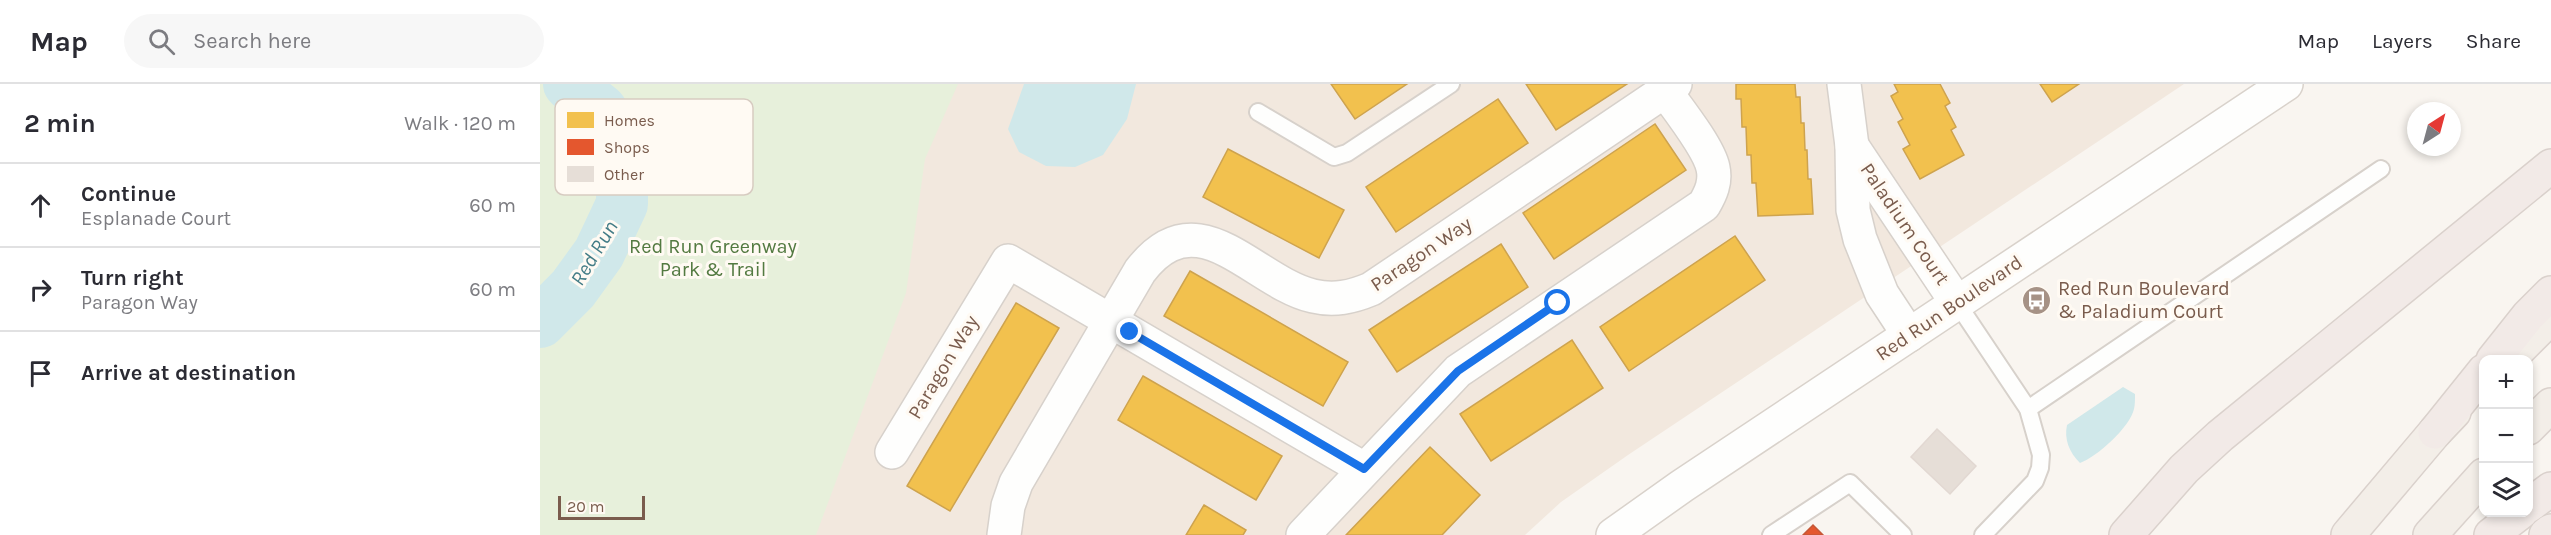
<!DOCTYPE html>
<meta charset="utf-8">
<style>
:root{--surface:#fff;--page:#f7f7f7;--text:#2b2b33;--muted:#7c7c81;--line:#e1e1e2}
body{margin:0;font-family:Karla,sans-serif;background:var(--page);color:var(--text)}
.controls{position:absolute;right:18px;bottom:18px;display:grid;overflow:hidden;border-radius:12px;box-shadow:0 3px 9px #0003}
.controls button{width:54px;height:54px;display:grid;place-items:center;padding:0;border:0;border-bottom:2px solid var(--line);background:var(--surface);color:var(--text);font:30px sans-serif}
.compass{position:absolute;left:1867px;top:18px;width:54px;height:54px;border-radius:50%;background:var(--surface);box-shadow:0 3px 9px #0003;rotate:36deg}
.scale{position:absolute;left:18px;bottom:15px;width:87px;box-sizing:border-box;padding-left:6px;border:3px solid #7a5c4d;border-top:0;font-size:16px;line-height:21px;white-space:nowrap;color:#7a5c4d;-webkit-text-stroke:4px #fffaf3;paint-order:stroke}
.stop{position:absolute;width:18px;height:18px;margin:-14px;border:4px solid #1a73e8;border-radius:50%;background:#fff}
.stop.end{background:#1a73e8;border-color:#fff;box-shadow:0 2px 6px #0008}
.list{margin:0;padding:0;list-style:none}
h2{display:flex;justify-content:space-between;align-items:center;height:78px;margin:0;padding:0 24px;font-size:26px}
h2 small{font-size:20px;font-weight:400;color:var(--muted)}
.list li{display:grid;grid-template-columns:39px 1fr auto;gap:18px;align-items:center;box-sizing:border-box;height:84px;padding:0 24px;border-top:2px solid var(--line)}
.list b{display:block;font-size:22px;white-space:nowrap}
.list p{margin:0;font-size:20px;white-space:nowrap;color:var(--muted)}
.list em{font-size:20px;font-style:normal;color:var(--muted)}
.icon{flex:none;width:33px;height:33px;fill:none;stroke:currentColor;stroke-width:2;stroke-linecap:round;stroke-linejoin:round}
.map{position:relative;flex:none;width:2011px;height:451px;overflow:hidden}
header{display:flex;align-items:center;gap:36px;box-sizing:border-box;height:84px;padding:0 30px;background:var(--surface);border-bottom:2px solid var(--line)}
header strong{font-size:28px}
nav{display:flex;gap:33px;margin-inline-start:auto;font-size:21px}
.search{width:420px;height:54px;background:var(--page);display:flex;align-items:center;gap:15px;box-sizing:border-box;padding:0 21px;border-radius:33px;color:var(--muted);font-size:22px}
main{display:flex}
aside{flex:1;background:var(--surface)}
.map>svg:first-child{display:block}
.residential{fill:#f2e8de}
.green{fill:#e7f0db}
.water{fill:#d0e8ea}
.homes{fill:#f2c14e;stroke:#cea34e;stroke-width:1.5}
.shops{fill:#e4572e;stroke:#c45837;stroke-width:1.5}
.lines{fill:none;stroke-linecap:round;stroke-linejoin:round}
.river{stroke:#d0e8ea;stroke-width:52}
.building{fill:#e6ded7;stroke:#e2d8d2;stroke-width:1.5}
.service-casing{stroke:#d7d1cb;stroke-width:20}
.minor-casing{stroke:#d7d1cb;stroke-width:36}
.secondary-casing{stroke:#d9d2cb;stroke-width:36}
.primary-casing{stroke:#dad1cc;stroke-width:36}
.motorway-casing{stroke:#dad1cc;stroke-width:36}
.service{stroke:#fefefd;stroke-width:16}
.minor{stroke:#fefefd;stroke-width:33}
.secondary{stroke:#fefefd;stroke-width:33}
.primary{stroke:#f3eee8;stroke-width:33}
.motorway{stroke:#f2eae7;stroke-width:33}
.route{stroke:#1a73e8;stroke-width:8}
.labels{text-anchor:middle;dominant-baseline:central;stroke-width:6;stroke-linejoin:round;paint-order:stroke}
.street-label{font-size:20px;fill:#7a5c4d;stroke:#fffaf3}
.park-label{font-size:20px;fill:#537a41;stroke:#fffaf3}
.poi-label{font-size:20px;fill:#7a5c4d;stroke:#fffaf3;text-anchor:start}
.water-label{font-size:21px;font-style:italic;fill:#437c86;stroke:#fffaf3}
.key{fill:#fffaf3;stroke:#d7cbc1;stroke-width:1.5}
.key-label{font-size:16px;fill:#7a5c4d}
</style>
<header>
<strong>Map</strong>
<div class="search"><svg class="icon" aria-label="search" viewBox="0 0 24 24"><circle cx="10" cy="10" r="6"/><path d="M15 15l6 6"/></svg>Search here</div>
<nav><a>Map</a><a>Layers</a><a>Share</a></nav>
</header>
<main>
<aside>
<h2>2 min<small>Walk · 120 m</small></h2>
<ul class="list">
<li><svg class="icon" aria-label="ahead" viewBox="0 0 24 24"><path d="M12 20V5M6 11l6-6 6 6"/></svg><div><b>Continue</b><p>Esplanade Court</p></div><em>60 m</em></li>
<li><svg class="icon" aria-label="right" viewBox="0 0 24 24"><path d="M7 20v-9h11M14 6l5 5-5 5"/></svg><div><b>Turn right</b><p>Paragon Way</p></div><em>60 m</em></li>
<li><svg class="icon" aria-label="arrive" viewBox="0 0 24 24"><path d="M6 21V4h12l-3 4 3 4H6"/></svg><div><b>Arrive at destination</b></div></li>
</ul>
</aside>
<div class="map">
<svg width="2011" height="451" viewBox="0 0 2011 451">
<rect width="100%" height="100%" fill="#f9f5f0"/>
<!-- residential -->
<path class="residential" d="M376,0H1644L1088,371L1021,418L985,451H249Z"/>
<!-- green -->
<path class="green" d="M0,0H418L385,75L366,209L276,451H0Z"/>
<!-- water -->
<g class="water">
<path d="M484,0H596L587,35L563,71L535,83L506,82L479,68L468,45Z"/>
<path d="M1583,303L1595,310C1595,315 1595,321 1594,325C1590,343 1557,373 1540,379C1529,368 1524,355 1527,341Z"/>
</g>
<!-- homes -->
<g class="homes">
<path d="M791,0H867L815,35Z"/>
<path d="M986,0H1087L1016,46Z"/>
<path d="M1196,0H1255L1256,13H1260L1261,39H1264L1265,66H1267L1268,95H1271L1273,130L1218,132L1216,99H1212L1211,71H1207L1206,43H1202L1201,15H1196Z"/>
<path d="M1354,0H1400L1410,19L1405,22L1416,43L1411,46L1424,71L1380,95L1363,65L1370,61L1358,38L1363,35L1351,12L1358,8Z"/>
<path d="M1500,0H1539L1512,18Z"/>
<path d="M958,15L988,59L856,148L826,103Z"/>
<path d="M1115,40L1146,86L1014,175L983,129Z"/>
<path d="M688,65L804,126L779,174L663,113Z"/>
<path d="M1195,152L1225,196L1089,287L1060,243Z"/>
<path d="M961,160L988,203L857,288L829,246Z"/>
<path d="M650,187L808,278L783,322L624,232Z"/>
<path d="M476,219L519,244L410,427L367,402Z"/>
<path d="M1032,256L1063,304L951,377L920,330Z"/>
<path d="M603,292L742,372L716,416L578,336Z"/>
<path d="M890,363L940,411L902,451H806Z"/>
<path d="M664,421L706,446L703,451H646Z"/>
</g>
<!-- shops -->
<path class="shops" d="M1273,441L1283,451H1263Z"/>
<g class="lines">
<!-- river -->
<path class="river" d="M0,238L33,205L59,169L82,120V83L75,47L61,26L29,0"/>
</g>
<!-- building -->
<path class="building" d="M1397,345L1436,382L1410,410L1371,373Z"/>
<g class="lines">
<defs>
<g id="service">
<path d="M718,28L794,73L807,69L911,0"/>
<path d="M1417,219L1488,325L1501,371L1500,384L1495,397L1443,451"/>
<path d="M1488,325L1841,85"/>
<path d="M1231,451L1310,399L1363,451"/>
</g>
<g id="minor">
<path d="M1304,0L1312,62L1313,126L1320,155L1342,210L1369,251"/>
<path d="M1312,62L1417,219"/>
<path d="M352,368L468,177L824,385"/>
<path d="M464,451L468,422L476,399L600,187C658,111 713,198 773,212C794,217 812,213 831,205L1135,0"/>
<path d="M763,451L918,287L1164,121C1171,109 1176,98 1173,84C1169,64 1138,25 1125,7"/>
</g>
<path id="secondary" d="M1073,451L1142,402L1746,0"/>
<g id="primary">
<path d="M1968,276L2011,233"/>
<path d="M1988,344L2011,321"/>
<path d="M1808,451L1895,348L1914,328"/>
<path d="M1890,451L1944,391"/>
</g>
<g id="motorway">
<path d="M1953,276L1988,232L2011,209"/>
<path d="M1895,348L1944,287"/>
<path d="M1988,422L2011,405"/>
<path d="M1586,451L1644,385L1680,352L2011,82"/>
<path d="M1951,451L1981,428"/>
<path d="M2006,451L2011,447"/>
</g>
</defs>
<!-- service casing -->
<use href="#service" class="service-casing"/>
<!-- minor casing -->
<use href="#minor" class="minor-casing"/>
<!-- secondary casing -->
<use href="#secondary" class="secondary-casing"/>
<!-- primary casing -->
<use href="#primary" class="primary-casing"/>
<!-- motorway casing -->
<use href="#motorway" class="motorway-casing"/>
<!-- service -->
<use href="#service" class="service"/>
<!-- minor -->
<use href="#minor" class="minor"/>
<!-- secondary -->
<use href="#secondary" class="secondary"/>
<!-- primary -->
<use href="#primary" class="primary"/>
<!-- motorway -->
<use href="#motorway" class="motorway"/>
</g>
<g class="lines">
<!-- route -->
<path class="route" d="M590,248L824,385L918,287L1018,219"/>
</g>
<!-- icons -->
<defs>
<symbol id="bus-disc" viewBox="-11 -11 22 22"><circle r="9.5" fill="#a69286" stroke="#fffaf3"/><path d="M-5-6H5V4H4V6H2V4H-2V6H-4V4H-5ZM-3.5-4V0h7V-4ZM-3.5 1.2v1.5H-2V1.2ZM2 1.2v1.5H3.5V1.2Z" fill="#fff"/></symbol>
</defs>
<g fill-rule="evenodd">
<use href="#bus-disc" x="1480" y="200" width="33" height="33"/>
</g>
<g class="labels">
<!-- street labels -->
<g class="street-label">
<text transform="translate(1365 140) rotate(56)">Paladium Court</text>
<text transform="translate(881 170) rotate(-34)">Paragon Way</text>
<text transform="translate(1409 224) rotate(-34)">Red Run Boulevard</text>
<text transform="translate(403 283) rotate(-59)">Paragon Way</text>
</g>
<!-- park labels -->
<g class="park-label">
<text x="173" y="162">Red Run Greenway<tspan x="173" dy="23">Park &amp; Trail</tspan></text>
</g>
<!-- poi labels -->
<g class="poi-label">
<text x="1518" y="204">Red Run Boulevard<tspan x="1518" dy="23">&amp; Paladium Court</tspan></text>
</g>
<!-- water labels -->
<g class="water-label">
<text transform="translate(54 169) rotate(-59)">Red Run</text>
</g>
</g>
<!-- legend -->
<rect x="15" y="15" width="198" height="96" rx="9" class="key"/>
<rect x="27" y="28" width="27" height="16" fill="#f2c14e"/>
<rect x="27" y="55" width="27" height="16" fill="#e4572e"/>
<rect x="27" y="82" width="27" height="16" fill="#e6ded7"/>
<g class="key-label">
<text x="64" y="42">Homes</text>
<text x="64" y="69">Shops</text>
<text x="64" y="96">Other</text>
</g>
</svg>
<div class="controls">
<button>+</button>
<button>−</button>
<button><svg class="icon" aria-label="layers" viewBox="0 0 24 24"><path d="M12 4l9 5-9 5-9-5zM3 14l9 5 9-5"/></svg></button>
</div>
<svg class="compass" viewBox="-18 -18 36 36"><path d="M0-13l5 13h-10z" fill="#e53935"/><path d="M0 13l5-13h-10z" fill="#7c7c81"/></svg>
<div class="scale">20 m</div>
<div class="stop" style="left:1018px;top:219px"></div>
<div class="stop end" style="left:590px;top:248px"></div>
</div>
</main>
